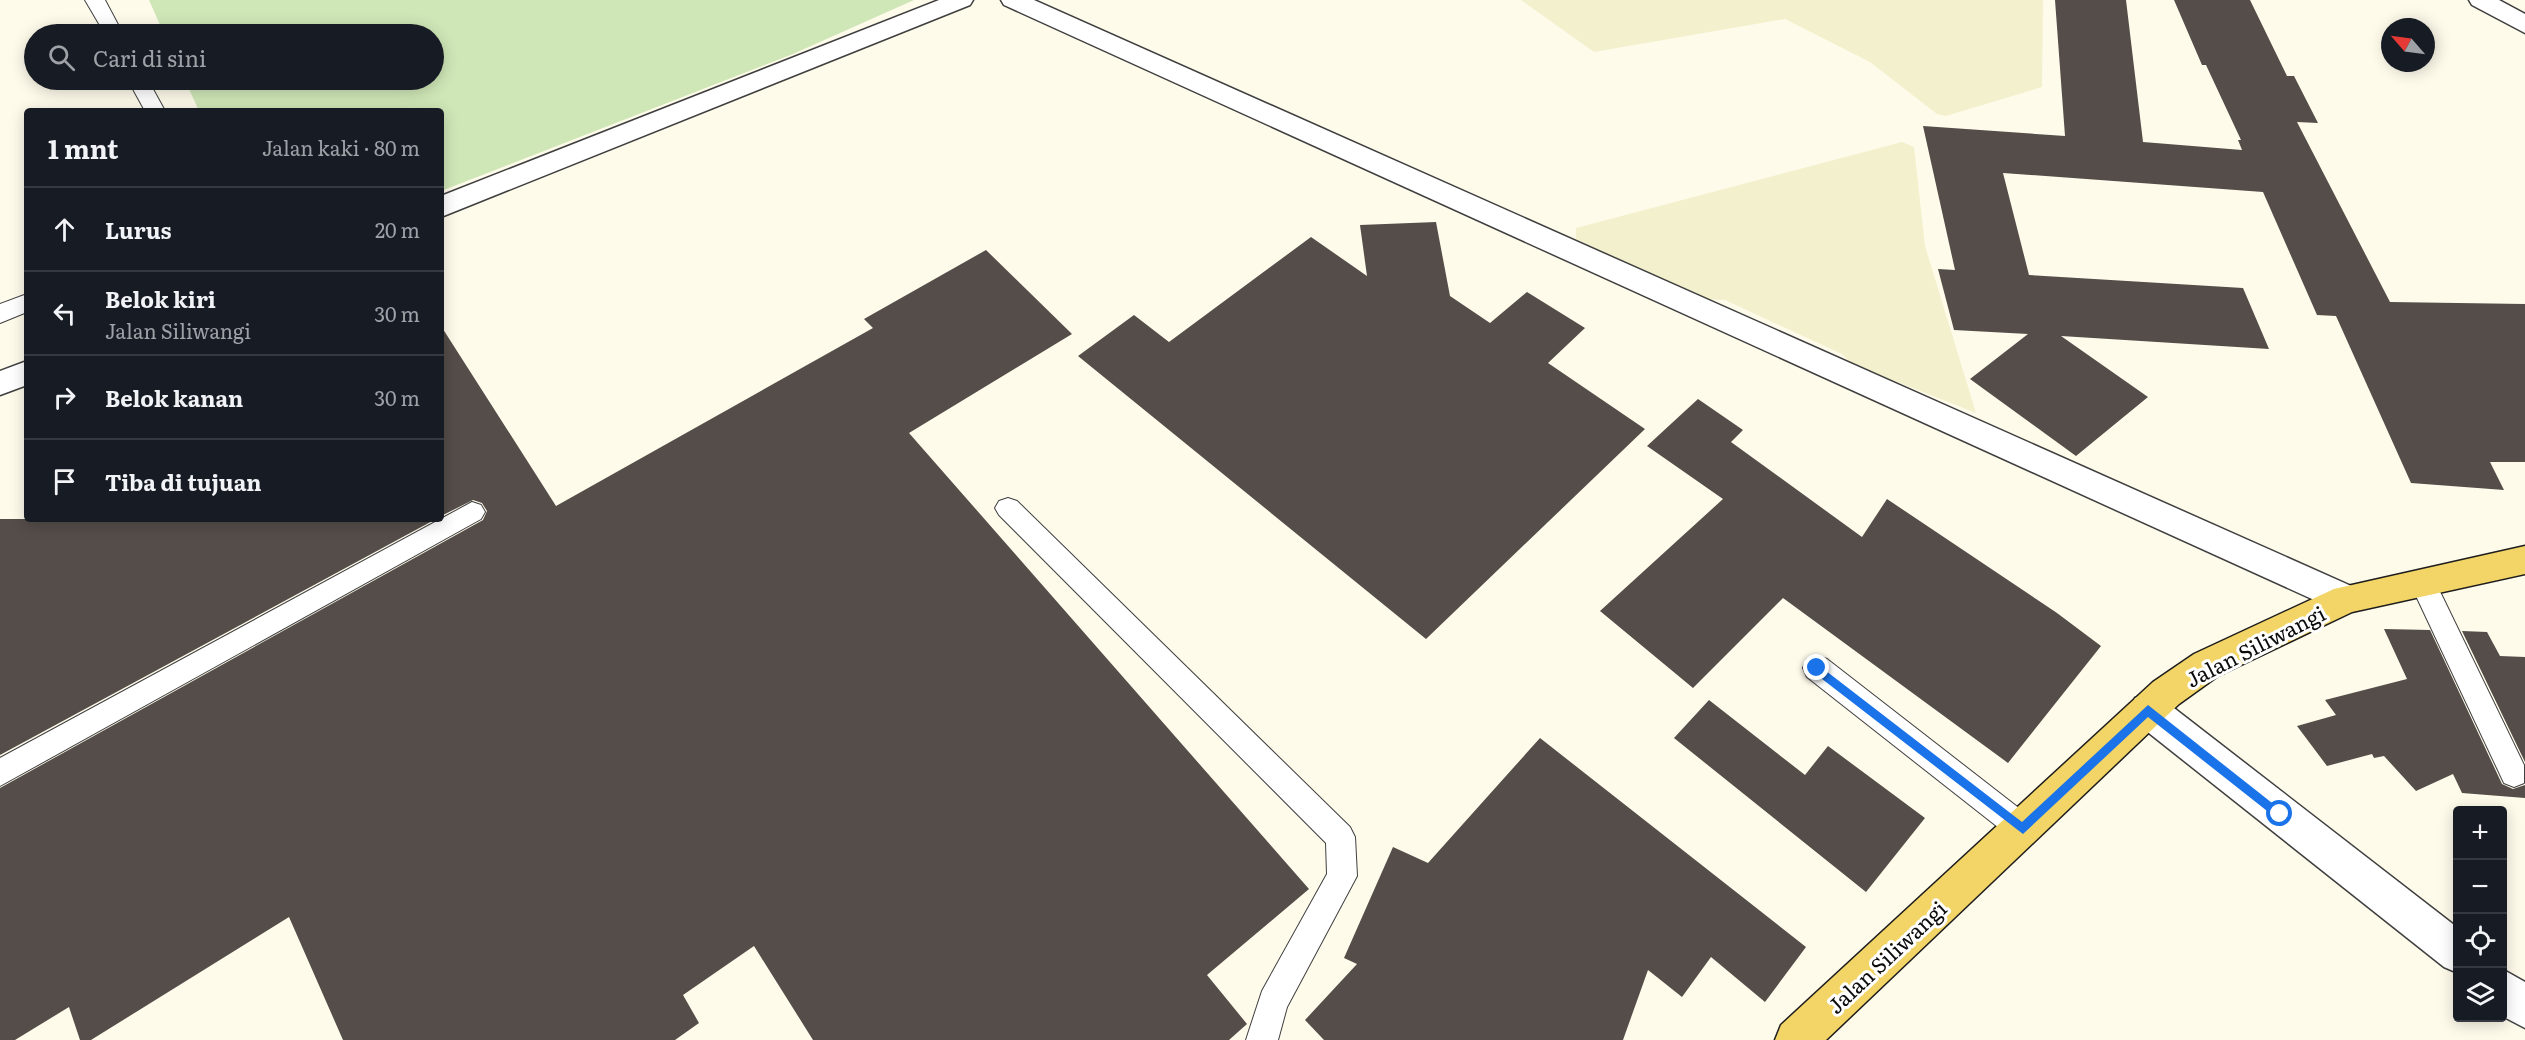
<!DOCTYPE html>
<html lang="id">
<meta charset="utf-8">
<style>
:root{--surface:#171b24;--page:#242831;--text:#f1f3f6;--muted:#9ea1a6;--line:#363941}
body{margin:0;font-family:Literata,serif;background:var(--page);color:var(--text)}
.controls{position:absolute;right:18px;bottom:18px;display:grid;overflow:hidden;border-radius:6px;box-shadow:0 3px 15px #0003}
.controls button{width:54px;height:54px;display:grid;place-items:center;padding:0;border:0;border-bottom:2px solid var(--line);background:var(--surface);color:var(--text);font:30px sans-serif}
.compass{position:absolute;left:2381px;top:18px;width:54px;height:54px;border-radius:50%;background:var(--surface);box-shadow:0 3px 15px #0003;rotate:298deg}
.stop{position:absolute;width:18px;height:18px;margin:-14px;border:4px solid #1a73e8;border-radius:50%;background:#fff}
.stop.end{background:#1a73e8;border-color:#fff;box-shadow:0 2px 6px #0008}
.list{margin:0;padding:0;list-style:none}
h2{display:flex;justify-content:space-between;align-items:center;height:78px;margin:0;padding:0 24px;font-size:26px}
h2 small{font-size:20px;font-weight:400;color:var(--muted)}
.list li{display:grid;grid-template-columns:39px 1fr auto;gap:18px;align-items:center;box-sizing:border-box;height:84px;padding:0 24px;border-top:2px solid var(--line)}
.list b{display:block;font-size:22px;white-space:nowrap}
.list p{margin:0;font-size:20px;white-space:nowrap;color:var(--muted)}
.list em{font-size:20px;font-style:normal;color:var(--muted)}
.icon{flex:none;width:33px;height:33px;fill:none;stroke:currentColor;stroke-width:2;stroke-linecap:round;stroke-linejoin:round}
.map{position:relative;flex:none;width:2525px;height:1040px;overflow:hidden}
.search{position:absolute;background:var(--surface);box-shadow:0 3px 15px #0003;left:24px;top:24px;width:420px;height:66px;display:flex;align-items:center;gap:15px;box-sizing:border-box;padding:0 21px;border-radius:33px;color:var(--muted);font-size:22px}
.panel{position:absolute;background:var(--surface);box-shadow:0 3px 15px #0003;left:24px;top:108px;width:420px;height:414px;border-radius:6px}
.map>svg:first-child{display:block}
.farmland{fill:#f3f0cd}
.green{fill:#cfe7b7}
.building{fill:#544d49}
.lines{fill:none;stroke-linecap:round;stroke-linejoin:round}
.service-casing{stroke:#3f3f3f;stroke-width:2}
.minor-casing{stroke:#3f3f3f;stroke-width:3}
.primary-casing{stroke:#1d1d1d;stroke-width:3}
.service{fill:#fff;fill-rule:evenodd}
.minor{fill:#fff;fill-rule:evenodd}
.primary{fill:#f3d466;fill-rule:evenodd}
.route{fill:#1a73e8}
.labels{text-anchor:middle;dominant-baseline:central;stroke-width:6;stroke-linejoin:round;paint-order:stroke}
.street-label{font-size:21px;fill:#0c0c0c;stroke:#fff}
</style>
<div class="map">
<svg width="2525" height="1040" viewBox="0 0 2525 1040">
<rect width="100%" height="100%" fill="#fefbeb"/>
<!-- farmland -->
<g class="farmland">
<path d="M1521,0H2043L2042,87L1946,116L1937,114L1870,62L1785,19L1594,52Z"/>
<path d="M1902,142L1914,147L1925,246L1976,413L1852,364L1842,354L1725,300L1702,299L1576,239V228Z"/>
</g>
<!-- green -->
<path class="green" d="M149,0H914L793,54L441,191V111H199L185,80H434V34H164Z"/>
<!-- building -->
<g class="building">
<path d="M2055,0H2126L2143,142L2242,150L2238,140H2241L2206,65H2202L2174,0H2250L2287,76H2294L2318,123L2297,122L2390,302L2525,304V462H2490L2504,490L2411,483L2336,316L2317,315L2263,192L2003,173L2029,275L2243,288L2269,349L2061,336L2148,397L2076,456L1970,379L2028,334L1954,330L1938,269L1955,270L1923,126L2065,136Z"/>
<path d="M1436,222L1450,296L1490,323L1527,292L1585,328L1548,363L1645,429L1426,639L1078,356L1134,315L1169,342L1311,237L1367,276L1360,225Z"/>
<path d="M986,250L1072,334L909,433L1309,889L1207,975L1247,1024L1229,1040H813L754,946L683,995L699,1023L675,1040H343L289,917L91,1040H80L69,1007L15,1040H0V788L483,520L487,511L482,503L473,500L441,516V326L556,506L873,328L864,319Z"/>
<path d="M1698,399L1743,430L1731,442L1862,537L1887,499L2057,613L2101,646L2008,763L1783,598L1693,688L1600,611L1723,499L1647,446Z"/>
<path d="M0,519H436L0,755Z"/>
<path d="M2384,629L2430,630L2502,784L2513,789L2525,785V798L2462,793L2453,774L2416,791L2384,756L2374,758L2372,754L2327,766L2297,726L2336,715L2325,700L2407,679Z"/>
<path d="M2462,631L2487,632L2500,656L2525,657V762Z"/>
<path d="M1709,700L1805,775L1828,746L1925,818L1866,892L1674,738Z"/>
<path d="M1540,738L1806,947L1765,1002L1711,957L1682,997L1648,970L1623,1040H1324L1305,1020L1357,964L1344,958L1393,847L1428,863Z"/>
</g>
<g class="lines">
<defs>
<g id="service">
<path d="M85,0H105L123,34H105Z"/>
<path d="M128,80H148L165,111H145Z"/>
<path d="M27,294V312L0,323V304Z"/>
<path d="M1008,498L1017,501L1350,827L1355,837L1357,876L1287,1007L1278,1040H1246L1262,991L1327,874L1326,843L999,515L995,508L999,501Z"/>
<path d="M472,502L481,505L485,512L481,519L0,786V758Z"/>
<path d="M2422,570L2431,573L2524,765V783L2514,787L2504,783L2409,581L2413,573Z"/>
<path d="M1817,656L1827,659L2033,819L2038,829L2033,839L2023,843L2013,839L1807,677L1803,668L1807,659Z"/>
</g>
<g id="minor">
<path d="M939,0H973L970,5L441,217V196Z"/>
<path d="M1001,0H1034L2358,589L2363,599L2358,609L2346,614L2334,609L1004,5Z"/>
<path d="M2469,0H2499L2525,14V33L2472,5Z"/>
<path d="M27,361V385L0,395V371Z"/>
<path d="M2148,694L2161,698L2458,928V973L2444,967L2135,722L2130,710L2135,698Z"/>
<path d="M2502,969L2525,982V1028L2502,1016Z"/>
</g>
<path id="primary" d="M2525,546V574L2352,612L2218,676L2179,704L1826,1040H1775L1781,1025L2153,682L2194,654L2334,589Z"/>
</defs>
<!-- service casing -->
<use href="#service" class="service-casing"/>
<!-- minor casing -->
<use href="#minor" class="minor-casing"/>
<!-- primary casing -->
<use href="#primary" class="primary-casing"/>
<!-- service -->
<use href="#service" class="service"/>
<!-- minor -->
<use href="#minor" class="minor"/>
<!-- primary -->
<use href="#primary" class="primary"/>
</g>
<!-- route -->
<path class="route" d="M1817,664L2022,822L2148,705L2286,814L2280,819L2276,818L2148,717L2023,834L1813,672V665Z"/>
<g class="labels">
<!-- street labels -->
<g class="street-label">
<text transform="translate(2255 645) rotate(-27)">Jalan Siliwangi</text>
<text transform="translate(1886 956) rotate(-43)">Jalan Siliwangi</text>
</g>
</g>
</svg>
<div class="controls">
<button>+</button>
<button>−</button>
<button><svg class="icon" aria-label="locate" viewBox="0 0 24 24"><circle cx="12" cy="12" r="6"/><path d="M12 2v4M12 18v4M2 12h4M18 12h4"/></svg></button>
<button><svg class="icon" aria-label="layers" viewBox="0 0 24 24"><path d="M12 4l9 5-9 5-9-5zM3 14l9 5 9-5"/></svg></button>
</div>
<svg class="compass" viewBox="-18 -18 36 36"><path d="M0-13l5 13h-10z" fill="#e53935"/><path d="M0 13l5-13h-10z" fill="#9ea1a6"/></svg>
<div class="stop" style="left:2280px;top:814px"></div>
<div class="stop end" style="left:1817px;top:668px"></div>
<div class="search"><svg class="icon" aria-label="search" viewBox="0 0 24 24"><circle cx="10" cy="10" r="6"/><path d="M15 15l6 6"/></svg>Cari di sini</div>
<section class="panel">
<h2>1 mnt<small>Jalan kaki · 80 m</small></h2>
<ul class="list">
<li><svg class="icon" aria-label="ahead" viewBox="0 0 24 24"><path d="M12 20V5M6 11l6-6 6 6"/></svg><div><b>Lurus</b></div><em>20 m</em></li>
<li><svg class="icon" aria-label="left" viewBox="0 0 24 24"><path d="M17 20v-9H6M10 6l-5 5 5 5"/></svg><div><b>Belok kiri</b><p>Jalan Siliwangi</p></div><em>30 m</em></li>
<li><svg class="icon" aria-label="right" viewBox="0 0 24 24"><path d="M7 20v-9h11M14 6l5 5-5 5"/></svg><div><b>Belok kanan</b></div><em>30 m</em></li>
<li><svg class="icon" aria-label="arrive" viewBox="0 0 24 24"><path d="M6 21V4h12l-3 4 3 4H6"/></svg><div><b>Tiba di tujuan</b></div></li>
</ul>
</section>
</div>
